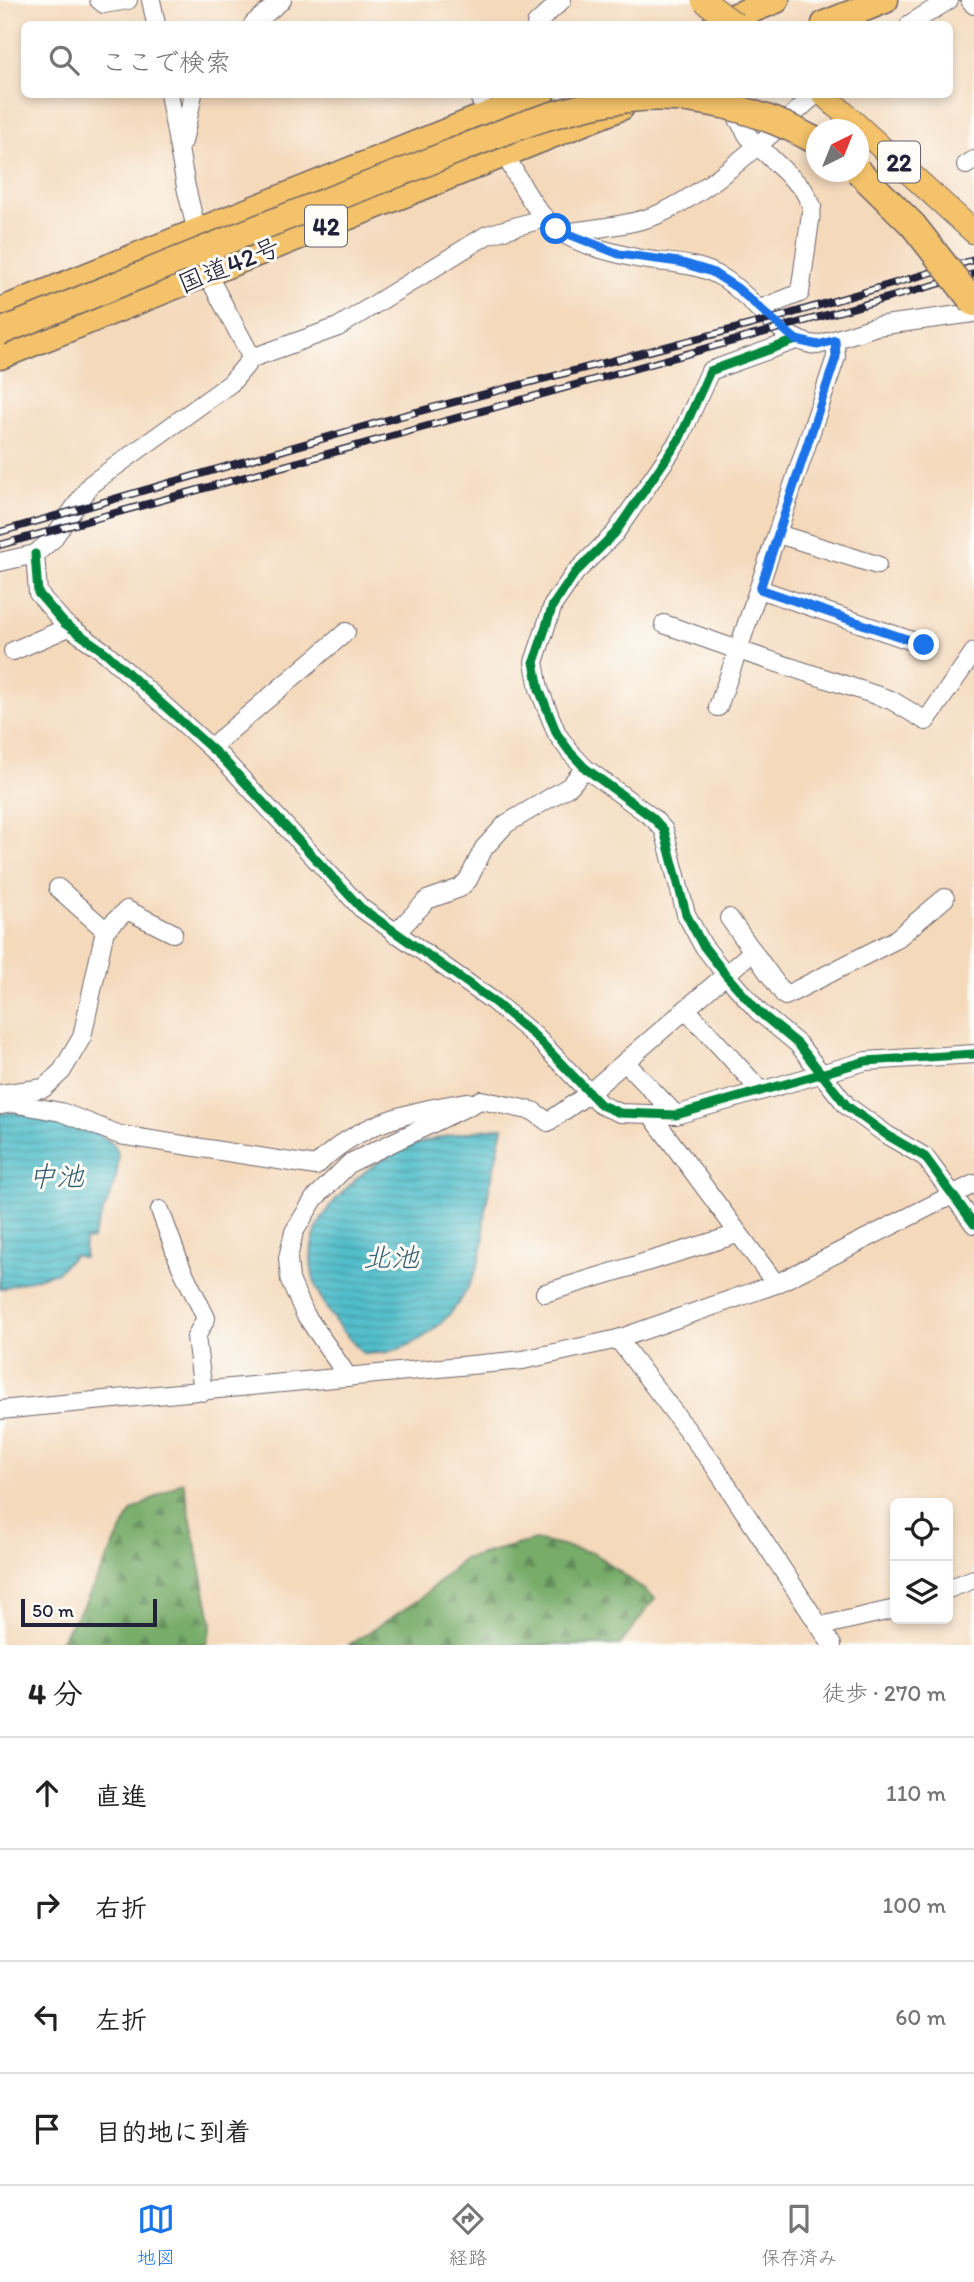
<!DOCTYPE html>
<html lang="ja">
<meta charset="utf-8">
<style>
:root{--surface:#fff;--page:#f2f2f2;--text:#222;--muted:#767676;--line:#e0e0e0;--accent:#1a73e8}
body{margin:0;font-family:Itim,"Klee One",sans-serif;background:var(--page);color:var(--text)}
.controls{position:absolute;right:21px;bottom:21px;display:grid;overflow:hidden;border-radius:10px;box-shadow:0 4px 10px #0003}
.controls button{width:63px;height:63px;display:grid;place-items:center;padding:0;border:0;border-bottom:2px solid var(--line);background:var(--surface);color:var(--text);font:35px sans-serif}
.compass{position:absolute;left:806px;top:119px;width:63px;height:63px;border-radius:50%;background:var(--surface);box-shadow:0 4px 10px #0003;rotate:43deg}
.scale{position:absolute;left:21px;bottom:18px;width:136px;box-sizing:border-box;padding-left:7px;border:4px solid #22223b;border-top:0;font-size:19px;line-height:24px;white-space:nowrap;color:#22223b;-webkit-text-stroke:5px #fdfcf7;paint-order:stroke}
.stop{position:absolute;width:21px;height:21px;margin:-16px;border:5px solid #1a73e8;border-radius:50%;background:#fff}
.stop.end{background:#1a73e8;border-color:#fff;box-shadow:0 2px 7px #0008}
.list{margin:0;padding:0;list-style:none}
h2{display:flex;justify-content:space-between;align-items:center;height:91px;margin:0;padding:0 28px;font-size:30px}
h2 small{font-size:23px;font-weight:400;color:var(--muted)}
.list li{display:grid;grid-template-columns:46px 1fr auto;gap:21px;align-items:center;box-sizing:border-box;height:112px;padding:0 28px;border-top:2px solid var(--line)}
.list b{display:block;font-size:26px;white-space:nowrap}
.list em{font-size:23px;font-style:normal;color:var(--muted)}
.icon{flex:none;width:38px;height:38px;fill:none;stroke:currentColor;stroke-width:2;stroke-linecap:round;stroke-linejoin:round}
.map{position:relative;flex:none;width:974px;height:1645px;overflow:hidden}
.search{position:absolute;background:var(--surface);box-shadow:0 4px 10px #0003;left:21px;right:21px;top:21px;height:77px;display:flex;align-items:center;gap:18px;box-sizing:border-box;padding:0 24px;border-radius:10px;color:var(--muted);font-size:26px}
.sheet{height:539px;background:var(--surface)}
nav{display:flex;justify-content:space-around;align-items:center;box-sizing:border-box;height:98px;border-top:2px solid var(--line);background:var(--surface);font-size:19px;color:var(--muted)}
nav a{display:grid;justify-items:center;gap:4px}
nav .on{color:var(--accent)}
.map>svg:first-child{display:block}
.forest{fill:url(#forest-firs);stroke:#4c6752;stroke-width:2}
.water{fill:url(#water-rules);stroke:#3a7082;stroke-width:2}
.lines{fill:none;stroke-linecap:round;stroke-linejoin:round}
.minor-casing{stroke:#6c6268;stroke-width:20}
.major-casing{stroke:#6c6268;stroke-width:25}
.highway-casing{stroke:#6c6268;stroke-width:29}
.minor{stroke:#fff;stroke-width:18}
.major{stroke:#f3c26a;stroke-width:23}
.highway{stroke:#f3c26a;stroke-width:26}
.rail-casing{stroke:#22223b;stroke-width:8}
.rail{stroke:#fdfcf7;stroke-width:5;stroke-dasharray:16;stroke-linecap:butt}
.major-bridge-casing{stroke:#6c6268;stroke-width:25;stroke-linecap:butt}
.highway-bridge-casing{stroke:#6c6268;stroke-width:29;stroke-linecap:butt}
.major-bridge{stroke:#f3c26a;stroke-width:23}
.highway-bridge{stroke:#f3c26a;stroke-width:26}
.cycleway-casing{stroke:#fdfcf7;stroke-width:13}
.cycleway{stroke:#00873e;stroke-width:9}
.route{stroke:#1a73e8;stroke-width:9}
.labels{text-anchor:middle;dominant-baseline:central;stroke-width:6;stroke-linejoin:round;paint-order:stroke}
.shield{fill:#fdfcf7;stroke:#646373;stroke-width:2}
.shield-label{font-size:24px;font-weight:bold;fill:#22223b}
.street-label{font-size:26px;fill:#22223b;stroke:#fdfcf7}
.water-label{font-size:28px;font-style:italic;fill:#356074;stroke:#fdfcf7}
</style>
<div class="map">
<svg width="974" height="1645" viewBox="0 0 974 1645">
<defs>
<pattern id="forest-firs" width="22" height="20" patternUnits="userSpaceOnUse" patternTransform="scale(1.75)"><rect width="22" height="20" fill="#77ac69"/><path d="M5 1l3.5 6h-7zM16 11l3.5 6h-7z" fill="#618c58"/></pattern>
<pattern id="water-rules" width="6" height="5" patternUnits="userSpaceOnUse" patternTransform="scale(1.75)"><rect width="6" height="5" fill="#51beca"/><path d="M0 2.5h6" fill="none" stroke="#439aa5"/></pattern>
</defs>
<rect width="100%" height="100%" fill="#fdfcf7"/>
<filter id="ink" filterUnits="userSpaceOnUse"><feTurbulence type="fractalNoise" baseFrequency=".0143" numOctaves="2"/><feDisplacementMap in="SourceGraphic" scale="14" xChannelSelector="R" yChannelSelector="G"/><feConvolveMatrix kernelMatrix="1 2 1 2 8 2 1 2 1" color-interpolation-filters="sRGB"/></filter>
<filter id="wash" filterUnits="userSpaceOnUse"><feTurbulence type="fractalNoise" baseFrequency=".00686" numOctaves="4" result="noise"/><feDisplacementMap in="SourceGraphic" scale="28" xChannelSelector="R" yChannelSelector="G"/><feGaussianBlur stdDeviation="1.57" result="paint"/><feColorMatrix in="noise" values="0 0 0 0 0 0 0 0 0 0 0 0 0 0 0 0 0 1.4 0 .05"/><feComposite in="paint" operator="in"/></filter>
<g filter="url(#wash)">
<rect width="100%" height="100%" fill="#f4d9bb"/>
<!-- forest -->
<g class="forest">
<path d="M183,1481L212,1625L206,1645H57L85,1603L131,1512Z"/>
<path d="M535,1540L594,1553L655,1598L620,1645H349L420,1599L463,1559Z"/>
</g>
<!-- water -->
<g class="water">
<path d="M13,1112C35,1115 117,1127 118,1156C119,1186 101,1212 92,1239L85,1240L84,1258L74,1255L57,1272L0,1289V1113Z"/>
<path d="M503,1127C497,1158 487,1190 484,1222C483,1229 485,1236 483,1243C475,1300 423,1359 363,1353C313,1304 286,1248 343,1192C360,1174 381,1158 404,1149C435,1136 471,1132 503,1127Z"/>
</g>
</g>
<g filter="url(#ink)">
<g class="lines">
<defs>
<g id="minor">
<path d="M99,0L104,4L128,0"/>
<path d="M151,0L156,24"/>
<path d="M970,0L974,5"/>
<path d="M253,24L282,0"/>
<path d="M536,24L562,0"/>
<path d="M910,24L949,0"/>
<path d="M169,94L186,187L207,274L252,358L338,327L487,235L545,218"/>
<path d="M478,94C493,129 526,206 555,228C576,244 610,252 636,258C666,264 695,261 723,278C754,297 780,343 818,345L877,326L974,313"/>
<path d="M728,102L748,136L803,189L812,206L800,293L760,309"/>
<path d="M183,142L193,94"/>
<path d="M966,165L974,160"/>
<path d="M565,233C595,228 626,226 654,216C704,197 775,131 816,94"/>
<path d="M796,340L710,371L679,440L615,533L575,573L553,605L534,662L539,689L557,734L570,752L585,768L653,818L664,830L686,914L702,944L726,975L759,1012L798,1044L847,1106L887,1135L925,1157L974,1224"/>
<path d="M835,340L836,357L738,650L891,700L926,721L974,652"/>
<path d="M778,534L877,565"/>
<path d="M35,554L38,593L64,623L106,653L223,759L361,908L493,1001L535,1036L601,1105L620,1113L676,1115L866,1061L974,1054"/>
<path d="M0,562L35,554L52,540L91,484L231,383L252,358"/>
<path d="M759,589L924,645"/>
<path d="M664,624L738,650L718,707"/>
<path d="M13,651L69,627"/>
<path d="M211,747L346,632"/>
<path d="M58,888L105,930"/>
<path d="M729,918L785,996L895,940L945,898"/>
<path d="M395,934L427,900L460,888L468,880L484,848L506,824L570,786L585,768"/>
<path d="M686,1009L760,1090"/>
<path d="M625,1062L676,1115"/>
<path d="M0,1094L44,1088L62,1071L82,1037L105,930L127,910L173,933"/>
<path d="M0,1105L12,1103L61,1112L120,1135L316,1166C357,1123 411,1111 468,1102"/>
<path d="M652,1116L776,1284"/>
<path d="M160,1210L181,1267L206,1318L196,1337L203,1392"/>
<path d="M545,1293L738,1234"/>
<path d="M618,1339L713,1464L832,1645"/>
<path d="M348,1377L305,1314L290,1280L288,1258L294,1232L314,1199L350,1163L481,1100L533,1111L548,1122L588,1094L753,951"/>
<path d="M0,1410L523,1360L618,1339L776,1284L974,1184"/>
<path d="M948,1589L974,1579"/>
<path d="M821,1626L895,1609"/>
</g>
<path id="major" d="M823,94L974,232"/>
<g id="highway">
<path d="M716,24L776,0"/>
<path d="M825,24L885,0"/>
<path d="M0,311L541,94"/>
<path d="M0,356L621,107"/>
</g>
</defs>
<!-- minor casing -->
<use href="#minor" class="minor-casing"/>
<!-- major casing -->
<use href="#major" class="major-casing"/>
<!-- highway casing -->
<use href="#highway" class="highway-casing"/>
<!-- minor -->
<use href="#minor" class="minor"/>
<!-- major -->
<use href="#major" class="major"/>
<!-- highway -->
<use href="#highway" class="highway"/>
<defs>
<g id="rail">
<path d="M0,532L401,416L772,319L974,260"/>
<path d="M0,545L974,274"/>
</g>
</defs>
<!-- rail casing -->
<use href="#rail" class="rail-casing"/>
<!-- rail -->
<use href="#rail" class="rail"/>
<defs>
<path id="major-bridge" d="M703,0L735,24"/>
<g id="highway-bridge">
<path d="M858,171L913,225L974,303"/>
<path d="M0,332C138,277 274,220 413,168C482,141 554,107 629,99C694,92 760,110 816,141"/>
</g>
</defs>
<!-- major-bridge casing -->
<use href="#major-bridge" class="major-bridge-casing"/>
<!-- highway-bridge casing -->
<use href="#highway-bridge" class="highway-bridge-casing"/>
<!-- major-bridge -->
<use href="#major-bridge" class="major-bridge"/>
<!-- highway-bridge -->
<use href="#highway-bridge" class="highway-bridge"/>
<defs>
<g id="cycleway">
<path d="M796,340L710,371L679,440L615,533L575,573L553,605L534,662L539,689L557,734L570,752L585,768L653,818L664,830L686,914L702,944L726,975L759,1012L798,1044L847,1106L887,1135L925,1157L974,1224"/>
<path d="M35,554L38,593L64,623L106,653L223,759L361,908L493,1001L535,1036L601,1105L620,1113L676,1115L866,1061L974,1054"/>
</g>
</defs>
<!-- cycleway casing -->
<use href="#cycleway" class="cycleway-casing"/>
<!-- cycleway -->
<use href="#cycleway" class="cycleway"/>
</g>
</g>
<g class="lines" filter="url(#ink)">
<!-- route -->
<path class="route" d="M556,229L619,254L679,262L712,272L737,288L796,340L818,345L835,340L836,357L760,589L924,645"/>
</g>
<g class="labels">
<!-- shield labels -->
<g class="shield">
<rect x="878" y="141.5" width="42" height="41" rx="5"/>
<rect x="305" y="205.5" width="42" height="41" rx="5"/>
</g>
<g class="shield-label">
<text x="899" y="162">22</text>
<text x="326" y="226">42</text>
</g>
<!-- street labels -->
<g class="street-label">
<text transform="translate(229 265) rotate(-22)">国道42号</text>
</g>
<!-- water labels -->
<g class="water-label">
<text x="56" y="1176">中池</text>
<text x="391" y="1257">北池</text>
</g>
</g>
</svg>
<div class="controls">
<button><svg class="icon" aria-label="locate" viewBox="0 0 24 24"><circle cx="12" cy="12" r="6"/><path d="M12 2v4M12 18v4M2 12h4M18 12h4"/></svg></button>
<button><svg class="icon" aria-label="layers" viewBox="0 0 24 24"><path d="M12 4l9 5-9 5-9-5zM3 14l9 5 9-5"/></svg></button>
</div>
<svg class="compass" viewBox="-18 -18 36 36"><path d="M0-13l5 13h-10z" fill="#e53935"/><path d="M0 13l5-13h-10z" fill="#767676"/></svg>
<div class="scale">50 m</div>
<div class="stop" style="left:556px;top:229px"></div>
<div class="stop end" style="left:924px;top:645px"></div>
<div class="search"><svg class="icon" aria-label="search" viewBox="0 0 24 24"><circle cx="10" cy="10" r="6"/><path d="M15 15l6 6"/></svg>ここで検索</div>
</div>
<section class="sheet">
<h2>4 分<small>徒歩 · 270 m</small></h2>
<ul class="list">
<li><svg class="icon" aria-label="ahead" viewBox="0 0 24 24"><path d="M12 20V5M6 11l6-6 6 6"/></svg><div><b>直進</b></div><em>110 m</em></li>
<li><svg class="icon" aria-label="right" viewBox="0 0 24 24"><path d="M7 20v-9h11M14 6l5 5-5 5"/></svg><div><b>右折</b></div><em>100 m</em></li>
<li><svg class="icon" aria-label="left" viewBox="0 0 24 24"><path d="M17 20v-9H6M10 6l-5 5 5 5"/></svg><div><b>左折</b></div><em>60 m</em></li>
<li><svg class="icon" aria-label="arrive" viewBox="0 0 24 24"><path d="M6 21V4h12l-3 4 3 4H6"/></svg><div><b>目的地に到着</b></div></li>
</ul>
</section>
<nav>
<a class="on"><svg class="icon" aria-label="map" viewBox="0 0 24 24"><path d="M3 6l6-2 6 2 6-2v14l-6 2-6-2-6 2zM9 4v14M15 6v14"/></svg>地図</a>
<a><svg class="icon" aria-label="directions" viewBox="0 0 24 24"><path d="M12 3l9 9-9 9-9-9zM9 14v-3h6M13 9l2 2-2 2"/></svg>経路</a>
<a><svg class="icon" aria-label="saved" viewBox="0 0 24 24"><path d="M7 4h10v16l-5-4-5 4z"/></svg>保存済み</a>
</nav>
